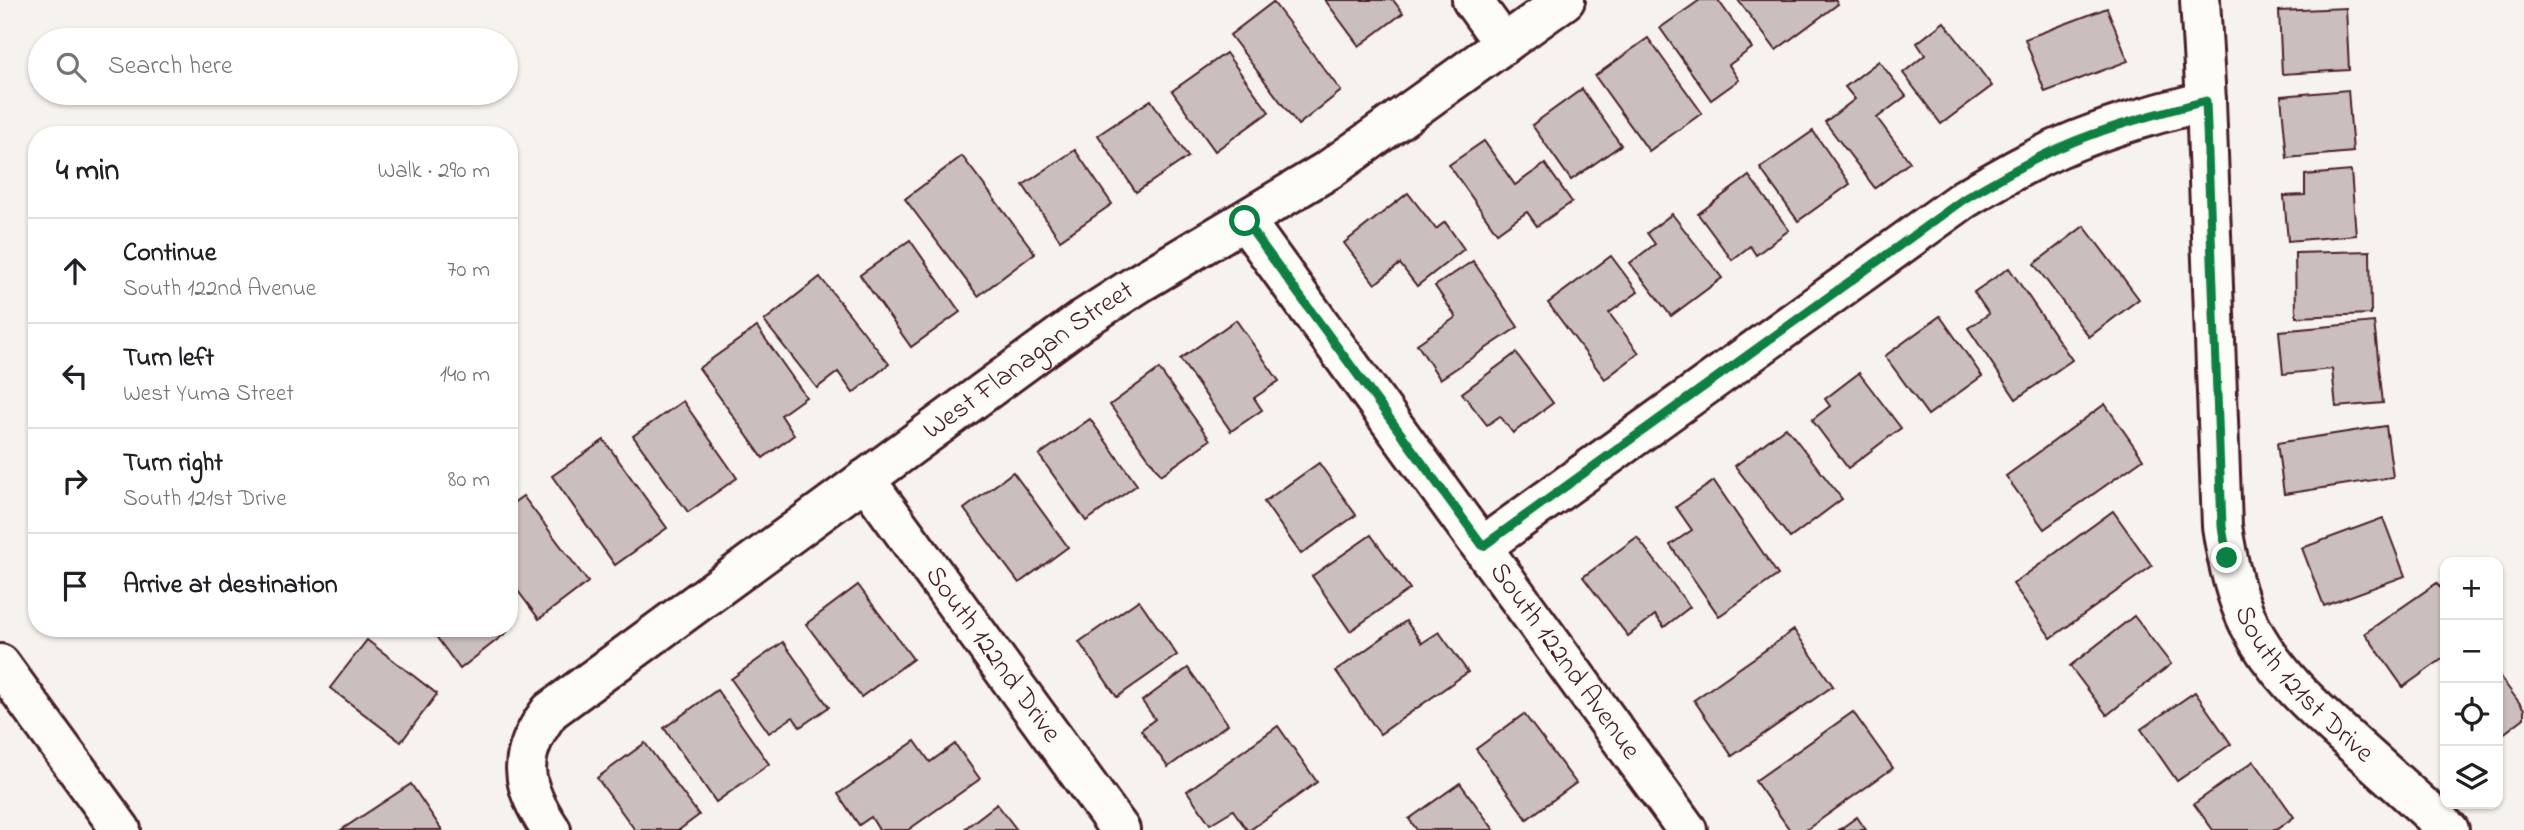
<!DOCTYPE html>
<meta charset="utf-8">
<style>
:root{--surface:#fff;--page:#f6f6f6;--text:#202124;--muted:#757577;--line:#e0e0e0}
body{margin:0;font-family:"Indie Flower",sans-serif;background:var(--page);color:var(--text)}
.controls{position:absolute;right:21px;bottom:21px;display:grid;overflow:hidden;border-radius:14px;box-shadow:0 2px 5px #0004}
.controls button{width:63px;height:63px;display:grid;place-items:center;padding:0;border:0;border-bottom:2px solid var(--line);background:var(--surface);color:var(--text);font:35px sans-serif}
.stop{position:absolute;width:21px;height:21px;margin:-16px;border:5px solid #0b8043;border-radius:50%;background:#fff}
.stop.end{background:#0b8043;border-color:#fff;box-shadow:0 2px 7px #0008}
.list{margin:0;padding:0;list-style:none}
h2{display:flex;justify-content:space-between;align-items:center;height:91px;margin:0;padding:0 28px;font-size:30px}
h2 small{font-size:23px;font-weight:400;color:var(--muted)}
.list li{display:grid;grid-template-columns:46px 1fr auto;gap:21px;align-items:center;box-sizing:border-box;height:105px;padding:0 28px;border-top:2px solid var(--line)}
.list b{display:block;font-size:26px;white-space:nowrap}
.list p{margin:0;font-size:23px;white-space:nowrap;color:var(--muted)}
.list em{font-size:23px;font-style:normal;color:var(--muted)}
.icon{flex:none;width:38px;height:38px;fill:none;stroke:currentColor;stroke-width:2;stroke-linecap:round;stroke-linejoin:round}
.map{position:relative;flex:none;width:2524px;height:830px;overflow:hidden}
.search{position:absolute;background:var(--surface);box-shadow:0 2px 5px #0004;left:28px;top:28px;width:490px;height:77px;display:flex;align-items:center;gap:18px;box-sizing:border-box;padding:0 24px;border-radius:38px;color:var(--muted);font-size:26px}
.panel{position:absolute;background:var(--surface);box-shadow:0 2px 5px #0004;left:28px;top:126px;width:490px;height:511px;border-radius:28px}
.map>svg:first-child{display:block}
.building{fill:#cbbfbe;stroke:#4a1f2b;stroke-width:2}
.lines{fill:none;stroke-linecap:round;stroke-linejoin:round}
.minor-casing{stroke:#4a1f2b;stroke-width:44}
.major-casing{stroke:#4a1f2b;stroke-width:44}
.minor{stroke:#fdfcf7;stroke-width:38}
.major{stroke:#fdfcf7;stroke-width:38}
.route{stroke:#0b8043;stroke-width:9}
.labels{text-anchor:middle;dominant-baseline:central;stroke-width:6;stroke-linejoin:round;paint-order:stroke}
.street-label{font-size:28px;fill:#4a1f2b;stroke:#fdfcf7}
</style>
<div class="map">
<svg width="2524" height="830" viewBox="0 0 2524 830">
<rect width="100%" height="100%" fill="#f6f3ef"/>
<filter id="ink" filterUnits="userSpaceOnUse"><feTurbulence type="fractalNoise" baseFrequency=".0143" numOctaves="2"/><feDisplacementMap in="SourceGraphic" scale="14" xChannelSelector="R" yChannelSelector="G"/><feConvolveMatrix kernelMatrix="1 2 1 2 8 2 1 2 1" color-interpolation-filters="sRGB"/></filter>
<g filter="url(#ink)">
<!-- building -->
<g class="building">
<path d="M1325,0H1393L1403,13L1359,46Z"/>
<path d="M1700,0H1718L1752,48L1729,65L1739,80L1711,100L1660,28Z"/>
<path d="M1738,0H1835L1838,4L1776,50Z"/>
<path d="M1273,2L1341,91L1298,125L1230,35Z"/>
<path d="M2107,8L2128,61L2045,92L2025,39Z"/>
<path d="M2346,8L2349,70L2282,74L2279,11Z"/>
<path d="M1944,22L1992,86L1941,124L1903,73L1925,55L1917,43Z"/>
<path d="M1648,38L1702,113L1649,151L1595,76Z"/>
<path d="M1226,53L1269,112L1215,151L1172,91Z"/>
<path d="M1879,61L1906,96L1877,118L1910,162L1875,188L1825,122L1855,99L1845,87Z"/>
<path d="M1582,89L1621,145L1571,180L1532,125Z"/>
<path d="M2348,90L2353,152L2287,158L2281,96Z"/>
<path d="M1151,100L1188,157L1136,192L1098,135Z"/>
<path d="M1813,131L1850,184L1798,221L1760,168Z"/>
<path d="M1484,141L1515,185L1545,164L1572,202L1537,226L1527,212L1497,233L1449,165Z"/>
<path d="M1075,150L1112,204L1060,240L1023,185Z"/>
<path d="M962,156L1035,253L978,296L905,199Z"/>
<path d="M2351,171L2356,235L2288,241L2284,196L2305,195V175Z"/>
<path d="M1749,176L1789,230L1756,255L1750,246L1732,260L1698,214Z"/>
<path d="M1408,193L1436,229L1445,222L1464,249L1417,286L1400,264L1375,284L1344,243Z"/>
<path d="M1672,214L1722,278L1671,316L1630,263L1655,244L1647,233Z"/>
<path d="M2084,226L2139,299L2089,337L2034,264Z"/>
<path d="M910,240L960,312L911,347L860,275Z"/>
<path d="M2370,251L2371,314L2296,317L2295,253Z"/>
<path d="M1611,256L1638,292L1609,313L1639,353L1605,379L1548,303Z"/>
<path d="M1473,261L1518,327L1440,379L1417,344L1456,317L1435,286Z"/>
<path d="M2009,268L2072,360L2016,399L1968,328L1989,314L1974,292Z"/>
<path d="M820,277L889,364L853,393L838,372L817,388L764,321Z"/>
<path d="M1940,316L1982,376L1928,415L1885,356Z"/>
<path d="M1236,320L1279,381L1254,398L1262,410L1231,431L1180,359Z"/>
<path d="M2374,322L2383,403L2336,407L2332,369L2283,374L2279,331Z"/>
<path d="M757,327L806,397L781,415L794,435L763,458L699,368Z"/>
<path d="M1516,353L1553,403L1513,433L1500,416L1487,425L1462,393Z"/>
<path d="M1159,369L1210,440L1161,475L1110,405Z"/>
<path d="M1859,373L1901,428L1848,468L1812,420L1830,406L1825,399Z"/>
<path d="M683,401L737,478L688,512L633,436Z"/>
<path d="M2105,404L2143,459L2044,529L2006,476Z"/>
<path d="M1090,419L1137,485L1086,521L1039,455Z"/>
<path d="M2386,426L2393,477L2284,494L2277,443Z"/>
<path d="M1786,427L1842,499L1790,538L1735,466Z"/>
<path d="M604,440L667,528L615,565L552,476Z"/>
<path d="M1319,463L1356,515L1301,554L1264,502Z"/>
<path d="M1013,472L1068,547L1019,583L964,509Z"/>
<path d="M1714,481L1778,575L1719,616L1670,545L1692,530L1676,507Z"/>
<path d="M523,496L588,582L539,619L509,579V506Z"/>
<path d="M2113,511L2152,566L2051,638L2013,584Z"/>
<path d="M2383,518L2405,576L2324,606L2302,548Z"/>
<path d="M1371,535L1410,589L1350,631L1312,576Z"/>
<path d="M1637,537L1690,607L1664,627L1655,615L1628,636L1583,577Z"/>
<path d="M2437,583L2445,594V657L2403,687L2365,633Z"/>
<path d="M858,585L913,659L861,697L806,624Z"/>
<path d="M1139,600L1177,655L1117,697L1079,642Z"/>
<path d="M2134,616L2171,664L2107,715L2070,666Z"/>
<path d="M1406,621L1422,643L1439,632L1468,672L1380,734L1336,671Z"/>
<path d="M430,628H504L507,632L460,669Z"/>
<path d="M1794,630L1833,686L1732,756L1694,700Z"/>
<path d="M367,640L437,694L401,742L330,688Z"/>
<path d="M783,642L829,707L800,727L793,717L769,733L731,679Z"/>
<path d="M1188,668L1228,724L1168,767L1141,730L1155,719L1142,701Z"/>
<path d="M2498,674L2524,709V718L2498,738Z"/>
<path d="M717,690L769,764L716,802L664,728Z"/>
<path d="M2195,692L2231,744L2177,781L2141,729Z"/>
<path d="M1853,712L1893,768L1806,830H1790L1755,781Z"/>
<path d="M1524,714L1576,783L1527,819L1476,749Z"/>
<path d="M1278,726L1317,782L1250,830H1247L1233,810L1210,824L1187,791Z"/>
<path d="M915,741L930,762L955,744L980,779L908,830H879L871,817L859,825L838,794Z"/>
<path d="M645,743L699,815L679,830H635L597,778Z"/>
<path d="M2254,761L2294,817L2276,830H2213L2194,804Z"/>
<path d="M1460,783L1494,830H1417L1409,819Z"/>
<path d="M411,784L442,830H341Z"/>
<path d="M997,804L1017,830H963Z"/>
<path d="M1857,817L1866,830H1839Z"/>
</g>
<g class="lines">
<defs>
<g id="minor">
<path d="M1472,0L1504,44"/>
<path id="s1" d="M2200,0L2206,101L2222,526C2227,560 2234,593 2249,624C2274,674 2317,711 2358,748C2388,775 2419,803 2449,830"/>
<path id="s2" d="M1245,221L1687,830"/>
<path id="s3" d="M865,479L1120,830"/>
<path d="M1483,546L1964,199C2005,175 2046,151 2091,135C2128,121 2167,111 2206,101"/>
<path id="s4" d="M551,830C520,784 516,756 550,711L1082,320L1141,282L1330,169L1565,0"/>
</g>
<path id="major" d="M0,664L121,830"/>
</defs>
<!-- minor casing -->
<use href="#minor" class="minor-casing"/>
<!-- major casing -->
<use href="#major" class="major-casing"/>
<!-- minor -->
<use href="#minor" class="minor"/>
<!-- major -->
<use href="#major" class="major"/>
</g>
</g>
<g class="lines" filter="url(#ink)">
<!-- route -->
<path class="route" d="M1245,221L1483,546L1964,199C2005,175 2046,151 2091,135C2128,121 2167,111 2206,101L2222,526L2227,558"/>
</g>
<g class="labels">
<!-- street labels -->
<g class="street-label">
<text stroke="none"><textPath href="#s4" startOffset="724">West Flanagan Street</textPath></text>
<text stroke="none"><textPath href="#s3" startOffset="217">South 122nd Drive</textPath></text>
<text stroke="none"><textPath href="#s2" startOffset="544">South 122nd Avenue</textPath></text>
<text stroke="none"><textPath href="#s1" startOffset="710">South 121st Drive</textPath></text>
</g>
</g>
</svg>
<div class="controls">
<button>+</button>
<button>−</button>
<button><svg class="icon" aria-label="locate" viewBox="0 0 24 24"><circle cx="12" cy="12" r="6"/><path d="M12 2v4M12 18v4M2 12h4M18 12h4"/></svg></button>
<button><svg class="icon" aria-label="layers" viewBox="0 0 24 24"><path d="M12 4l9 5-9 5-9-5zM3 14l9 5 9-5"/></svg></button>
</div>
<div class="stop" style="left:1245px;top:221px"></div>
<div class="stop end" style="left:2227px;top:558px"></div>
<div class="search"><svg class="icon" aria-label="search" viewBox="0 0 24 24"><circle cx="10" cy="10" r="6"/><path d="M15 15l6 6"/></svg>Search here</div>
<section class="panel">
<h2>4 min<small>Walk · 290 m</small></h2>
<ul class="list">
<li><svg class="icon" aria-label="ahead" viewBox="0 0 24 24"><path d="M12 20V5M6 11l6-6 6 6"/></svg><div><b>Continue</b><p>South 122nd Avenue</p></div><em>70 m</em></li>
<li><svg class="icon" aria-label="left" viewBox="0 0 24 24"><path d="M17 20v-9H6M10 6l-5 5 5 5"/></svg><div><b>Turn left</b><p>West Yuma Street</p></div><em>140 m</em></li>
<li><svg class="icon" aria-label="right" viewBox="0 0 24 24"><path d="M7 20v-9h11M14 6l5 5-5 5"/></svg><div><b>Turn right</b><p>South 121st Drive</p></div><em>80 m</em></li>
<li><svg class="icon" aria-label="arrive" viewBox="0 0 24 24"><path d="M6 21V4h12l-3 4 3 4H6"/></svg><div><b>Arrive at destination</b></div></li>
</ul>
</section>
</div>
